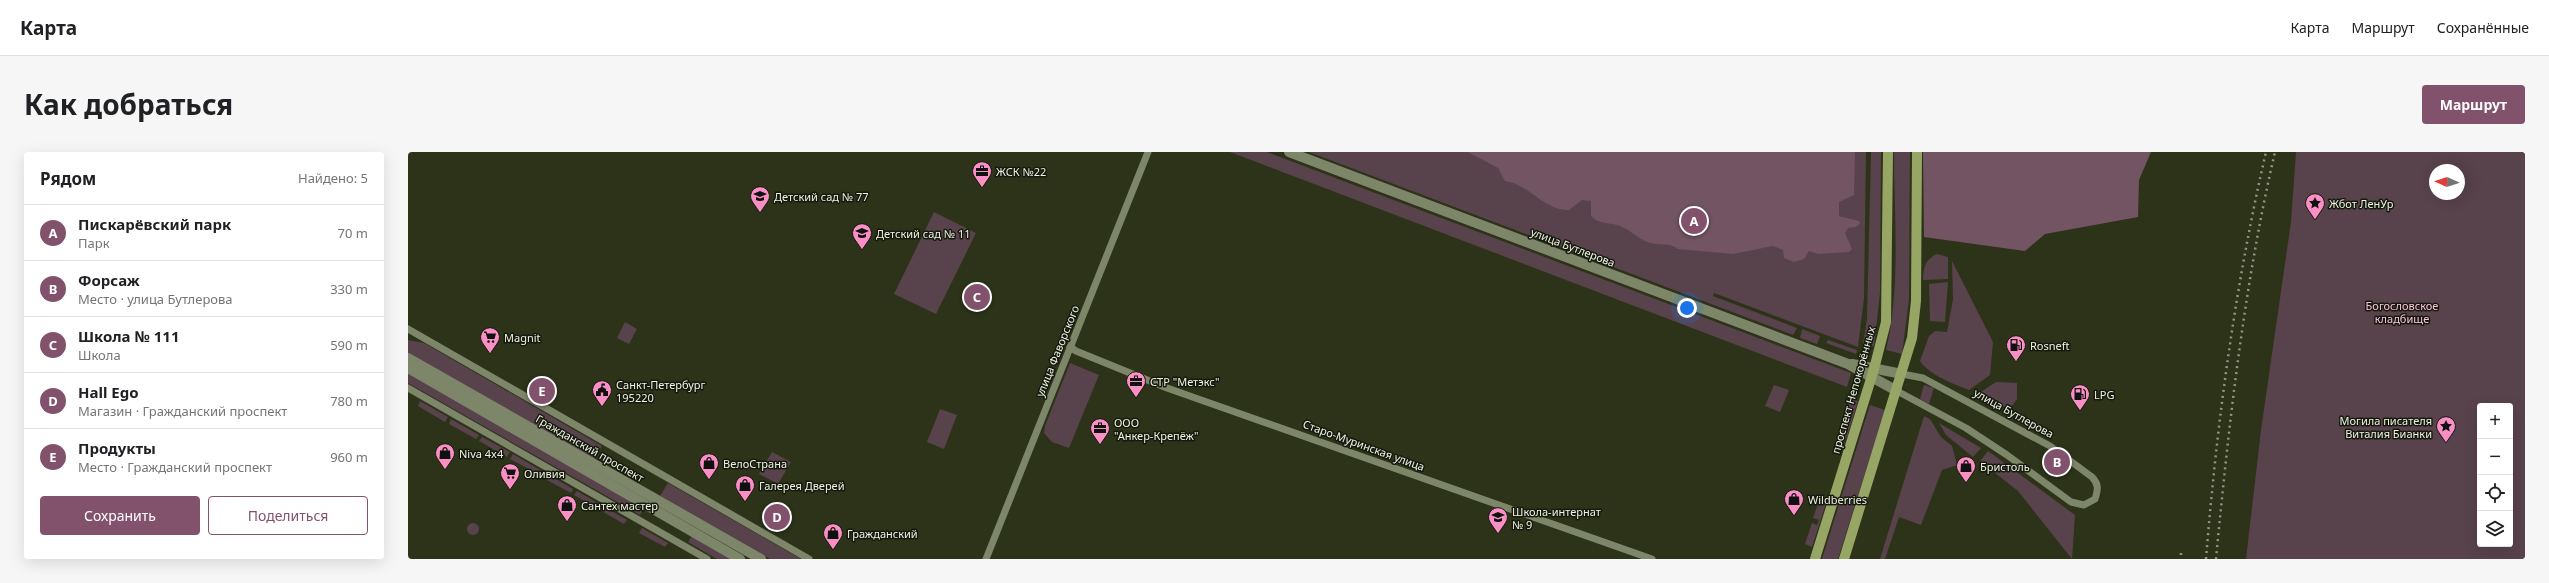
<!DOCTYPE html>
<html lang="ru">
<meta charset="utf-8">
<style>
:root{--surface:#fff;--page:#f6f6f6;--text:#202124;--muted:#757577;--line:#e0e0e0;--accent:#82526d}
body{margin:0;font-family:"Noto Sans",sans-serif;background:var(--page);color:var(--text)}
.controls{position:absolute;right:12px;bottom:12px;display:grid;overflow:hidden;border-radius:4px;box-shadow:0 4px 16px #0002}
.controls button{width:36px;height:36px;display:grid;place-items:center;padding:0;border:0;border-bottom:1px solid var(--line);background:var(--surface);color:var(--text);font:20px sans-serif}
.compass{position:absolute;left:2021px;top:12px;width:36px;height:36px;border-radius:50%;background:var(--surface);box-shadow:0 4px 16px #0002;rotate:273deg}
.you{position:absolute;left:1279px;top:156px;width:14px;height:14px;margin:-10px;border:3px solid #fff;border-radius:50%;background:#1a73e8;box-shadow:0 0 0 6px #1a73e833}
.badge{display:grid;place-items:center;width:26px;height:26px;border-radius:50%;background:var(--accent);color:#fff;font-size:13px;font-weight:700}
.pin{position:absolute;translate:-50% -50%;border:2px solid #fff;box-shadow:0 1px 4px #0006}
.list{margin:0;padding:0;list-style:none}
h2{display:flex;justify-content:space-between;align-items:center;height:52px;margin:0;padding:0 16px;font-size:17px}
h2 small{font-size:13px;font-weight:400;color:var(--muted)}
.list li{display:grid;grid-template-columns:26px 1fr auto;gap:12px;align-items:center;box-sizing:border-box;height:56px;padding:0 16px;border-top:1px solid var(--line)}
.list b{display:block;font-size:15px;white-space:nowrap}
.list p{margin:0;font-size:13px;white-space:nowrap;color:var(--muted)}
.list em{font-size:13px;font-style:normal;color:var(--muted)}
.actions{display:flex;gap:8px;padding:12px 16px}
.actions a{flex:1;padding:9px 0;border:1px solid var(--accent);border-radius:4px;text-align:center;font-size:14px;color:var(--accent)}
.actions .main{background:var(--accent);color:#fff}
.icon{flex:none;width:22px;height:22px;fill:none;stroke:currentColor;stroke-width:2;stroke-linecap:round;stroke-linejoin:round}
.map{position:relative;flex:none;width:2117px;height:407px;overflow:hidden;border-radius:4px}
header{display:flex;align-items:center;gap:24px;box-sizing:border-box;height:56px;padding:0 20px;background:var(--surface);border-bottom:1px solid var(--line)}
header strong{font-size:19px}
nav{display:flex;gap:22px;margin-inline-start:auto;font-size:14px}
.intro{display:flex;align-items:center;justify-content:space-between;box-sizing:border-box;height:96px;padding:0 24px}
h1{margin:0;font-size:28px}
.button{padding:10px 18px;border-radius:4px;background:var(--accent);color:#fff;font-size:14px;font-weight:700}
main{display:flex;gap:24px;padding:0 24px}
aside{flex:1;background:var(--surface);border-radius:4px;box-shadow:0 4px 16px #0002}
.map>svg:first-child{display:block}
.green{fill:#58424c;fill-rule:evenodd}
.forest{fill:#725462}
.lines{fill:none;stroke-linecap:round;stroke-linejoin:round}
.street{stroke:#7e8669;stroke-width:7}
.secondary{stroke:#7e8669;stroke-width:10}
.primary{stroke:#97a665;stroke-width:10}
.rail{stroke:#919681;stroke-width:2.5;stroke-dasharray:2 4;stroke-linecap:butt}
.labels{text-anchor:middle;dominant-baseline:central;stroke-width:3;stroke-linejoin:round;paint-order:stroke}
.poi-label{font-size:11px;fill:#edf2e2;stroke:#16190e;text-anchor:start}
.street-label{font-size:11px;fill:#edf2e2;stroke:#16190e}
.park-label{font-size:11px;fill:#fbc1dc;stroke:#16190e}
</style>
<header>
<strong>Карта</strong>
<nav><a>Карта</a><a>Маршрут</a><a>Сохранённые</a></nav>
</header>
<div class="intro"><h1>Как добраться</h1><a class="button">Маршрут</a></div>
<main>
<aside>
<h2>Рядом<small>Найдено: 5</small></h2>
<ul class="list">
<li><span class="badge">A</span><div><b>Пискарёвский парк</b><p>Парк</p></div><em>70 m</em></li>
<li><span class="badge">B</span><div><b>Форсаж</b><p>Место · улица Бутлерова</p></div><em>330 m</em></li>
<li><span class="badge">C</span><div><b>Школа № 111</b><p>Школа</p></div><em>590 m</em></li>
<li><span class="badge">D</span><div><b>Hall Ego</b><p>Магазин · Гражданский проспект</p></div><em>780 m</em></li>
<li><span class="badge">E</span><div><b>Продукты</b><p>Место · Гражданский проспект</p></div><em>960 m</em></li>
</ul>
<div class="actions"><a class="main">Сохранить</a><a>Поделиться</a></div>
</aside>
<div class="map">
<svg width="2117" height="407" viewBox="0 0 2117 407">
<rect width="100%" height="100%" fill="#2d3319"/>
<!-- green -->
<g class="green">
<path d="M822,0H859L1443,221L1439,235Z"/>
<path d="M901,0H1458L1456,146L1450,195L1306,141L1305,144L1389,176L1385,183Z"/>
<path d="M1463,0H1473L1472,141L1466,194L1455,192L1459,167Z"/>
<path d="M1486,0H1502L1501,148L1494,202L1478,198C1493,136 1486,64 1486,0Z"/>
<path d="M1888,0H2117V407H1838L1853,278L1883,70ZM2027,18H2051V42H2027ZM2072,254H2102V392H2072Z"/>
<path d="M526,60L568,81L528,162L486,142Z"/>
<path d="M1529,102L1540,105V127L1515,128C1515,117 1517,107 1529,102Z"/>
<path d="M1544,109L1585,190L1582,223L1561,238C1546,232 1521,223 1512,209L1521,184L1527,179L1539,180L1545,147Z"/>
<path d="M1540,130L1537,170L1522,169L1521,132Z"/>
<path d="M217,170L229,177L221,192L209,186Z"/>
<path d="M1394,177L1412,184L1409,192L1392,186Z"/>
<path d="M0,188L16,191L194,294L186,307L0,201Z"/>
<path d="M1420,188L1449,198L1448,202L1418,191Z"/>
<path d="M662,211L691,223L661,296L644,290L636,281L637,274Z"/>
<path d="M0,221L236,356L232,363L0,231Z"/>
<path d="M1588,230L1609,231V247L1604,254L1588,255L1567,244Z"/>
<path d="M1366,233L1381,238L1372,260L1357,254Z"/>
<path d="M1516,233L1526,236L1521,252L1512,247Z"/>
<path d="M1442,247L1450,249L1439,285L1431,296L1429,295Z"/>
<path d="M12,249L40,265L37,270L10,254Z"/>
<path d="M1462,253L1477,258L1430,407H1414Z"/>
<path d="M532,257L549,263L536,297L519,290Z"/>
<path d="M1516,264L1522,267L1533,285L1544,294L1549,313L1534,318L1513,373L1491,365L1477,407H1472Z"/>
<path d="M43,267L71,283L68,287L41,272Z"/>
<path d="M1531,271L1573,296L1565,305L1538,283Z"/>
<path d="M74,285L102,300L99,305L71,289Z"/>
<path d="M1580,299L1667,363L1664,407L1610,339L1572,309Z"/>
<path d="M364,300L383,310L370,332L351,322Z"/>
<path d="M105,302L134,319L132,323L102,307Z"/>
<path d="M138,321L165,337L163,341L135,326Z"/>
<path d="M260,331L393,407H362L252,344Z"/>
<path d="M169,339L219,368L216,372L166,343Z"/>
<path d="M1413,343L1420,345L1404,395L1397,392L1404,371L1409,373L1411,368L1405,366Z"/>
<circle cx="65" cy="377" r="6"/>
<path d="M234,376L260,391L257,395L231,381Z"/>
<path d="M284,384L325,407H309L280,390Z"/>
</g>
<!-- forest -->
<g class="forest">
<path d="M1060,0H1447L1446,43L1431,50V64L1451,69L1452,72L1448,75L1440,76L1437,81L1444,97L1441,100L1410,102L1401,99L1396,107L1386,110L1376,106L1375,98L1365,94L1325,102L1270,97C1260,90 1253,94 1242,91C1230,87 1222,78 1212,74C1201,70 1191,73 1183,64V49L1174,48L1161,58C1136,59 1121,32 1097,29L1090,16Z"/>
<path d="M1515,0H1743L1731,28L1730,65L1637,82L1617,99L1516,85Z"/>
</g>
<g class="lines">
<!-- street -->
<g class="street">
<path d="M0,177L401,407"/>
<path d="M662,195L668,199L759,236L1244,407"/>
<path d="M0,236L299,407"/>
<path d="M1489,239L1558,276L1599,303L1663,350L1676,353L1687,347C1690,338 1691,332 1684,325L1642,294L1515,226L1494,222"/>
<path d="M578,407L740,0"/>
</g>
<!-- secondary -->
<g class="secondary">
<path d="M881,0L1440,212L1489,239"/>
<path d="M0,206L353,407"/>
<path d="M1444,212L1494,222"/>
<path d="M0,216L332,407"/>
</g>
<!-- primary -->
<g class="primary">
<path d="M1407,407L1466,217L1478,170L1480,0"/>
<path d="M1436,407L1504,186L1508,149L1509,0"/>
</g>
<!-- rail -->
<g class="rail">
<path d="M1773,401V407"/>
<path d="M1798,407C1809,270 1827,134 1858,0"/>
<path d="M1808,407C1821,271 1836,133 1867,0"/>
</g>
</g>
<!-- icons -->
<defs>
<symbol id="office-pin" viewBox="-11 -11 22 30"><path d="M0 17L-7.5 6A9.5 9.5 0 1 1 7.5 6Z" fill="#fa8fc6" stroke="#16190e"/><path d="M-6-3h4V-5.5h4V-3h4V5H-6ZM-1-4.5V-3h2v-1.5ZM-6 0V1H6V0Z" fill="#111"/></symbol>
<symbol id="school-pin" viewBox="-11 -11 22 30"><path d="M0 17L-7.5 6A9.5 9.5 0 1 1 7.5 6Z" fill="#fa8fc6" stroke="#16190e"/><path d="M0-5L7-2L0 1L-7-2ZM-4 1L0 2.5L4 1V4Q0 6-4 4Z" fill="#111"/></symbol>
<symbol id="sight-pin" viewBox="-11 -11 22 30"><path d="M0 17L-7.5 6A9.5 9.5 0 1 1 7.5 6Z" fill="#fa8fc6" stroke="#16190e"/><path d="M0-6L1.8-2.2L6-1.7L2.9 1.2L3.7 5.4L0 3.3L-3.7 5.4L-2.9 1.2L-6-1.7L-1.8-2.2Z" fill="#111"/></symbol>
<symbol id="supermarket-pin" viewBox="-11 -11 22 30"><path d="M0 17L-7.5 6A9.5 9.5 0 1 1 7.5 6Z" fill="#fa8fc6" stroke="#16190e"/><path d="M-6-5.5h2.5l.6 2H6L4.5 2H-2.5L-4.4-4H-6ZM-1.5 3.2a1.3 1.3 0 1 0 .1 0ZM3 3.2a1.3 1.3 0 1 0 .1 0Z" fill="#111"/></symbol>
<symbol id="fuel-pin" viewBox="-11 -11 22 30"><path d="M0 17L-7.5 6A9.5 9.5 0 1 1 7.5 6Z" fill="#fa8fc6" stroke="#16190e"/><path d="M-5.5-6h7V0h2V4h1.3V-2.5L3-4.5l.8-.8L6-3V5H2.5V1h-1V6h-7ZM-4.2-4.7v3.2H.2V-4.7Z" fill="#111"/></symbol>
<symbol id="civic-pin" viewBox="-11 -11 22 30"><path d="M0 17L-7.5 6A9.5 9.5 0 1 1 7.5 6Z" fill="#fa8fc6" stroke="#16190e"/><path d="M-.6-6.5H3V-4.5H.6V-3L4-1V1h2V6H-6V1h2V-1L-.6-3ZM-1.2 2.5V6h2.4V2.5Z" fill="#111"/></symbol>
<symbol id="shop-pin" viewBox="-11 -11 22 30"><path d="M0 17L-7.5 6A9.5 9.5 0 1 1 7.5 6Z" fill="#fa8fc6" stroke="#16190e"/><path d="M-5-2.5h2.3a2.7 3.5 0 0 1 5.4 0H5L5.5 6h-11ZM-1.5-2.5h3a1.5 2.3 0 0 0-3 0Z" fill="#111"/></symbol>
</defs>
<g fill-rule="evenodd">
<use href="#office-pin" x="563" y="8" width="22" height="30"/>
<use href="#school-pin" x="341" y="33" width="22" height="30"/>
<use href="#sight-pin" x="1896" y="40" width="22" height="30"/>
<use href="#school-pin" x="443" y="70" width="22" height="30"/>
<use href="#supermarket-pin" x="71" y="174" width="22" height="30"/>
<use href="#fuel-pin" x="1597" y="182" width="22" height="30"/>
<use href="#office-pin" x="717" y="218" width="22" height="30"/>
<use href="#civic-pin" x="183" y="227" width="22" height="30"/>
<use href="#fuel-pin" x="1661" y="231" width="22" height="30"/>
<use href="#sight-pin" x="2027" y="263" width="22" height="30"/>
<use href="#office-pin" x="681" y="265" width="22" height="30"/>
<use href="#shop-pin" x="26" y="290" width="22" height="30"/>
<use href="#shop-pin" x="290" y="300" width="22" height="30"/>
<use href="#shop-pin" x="1547" y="303" width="22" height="30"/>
<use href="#supermarket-pin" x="91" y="310" width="22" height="30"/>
<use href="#shop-pin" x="326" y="322" width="22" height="30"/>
<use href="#shop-pin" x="1375" y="336" width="22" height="30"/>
<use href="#shop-pin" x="148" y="342" width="22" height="30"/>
<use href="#school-pin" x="1079" y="354" width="22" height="30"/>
<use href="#shop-pin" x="414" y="370" width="22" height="30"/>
</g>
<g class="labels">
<!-- poi labels -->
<g class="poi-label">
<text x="588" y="19">ЖСК №22</text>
<text x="366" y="44">Детский сад № 77</text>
<text x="1921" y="51">Жбот ЛенУр</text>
<text x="468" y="81">Детский сад № 11</text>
<text x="96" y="185">Magnit</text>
<text x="1622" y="193">Rosneft</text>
<text x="742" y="229">СТР "Метэкс"</text>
<text x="208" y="232">Санкт-Петербург<tspan x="208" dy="13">195220</tspan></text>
<text x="1686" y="242">LPG</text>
<text x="2024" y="268" text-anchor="end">Могила писателя<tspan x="2024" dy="13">Виталия Бианки</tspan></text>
<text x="706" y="270">ООО<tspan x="706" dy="13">"Анкер-Крепёж"</tspan></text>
<text x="51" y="301">Niva 4x4</text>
<text x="315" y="311">ВелоСтрана</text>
<text x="1572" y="314">Бристоль</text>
<text x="116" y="321">Оливия</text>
<text x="351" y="333">Галерея Дверей</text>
<text x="1400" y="347">Wildberries</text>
<text x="173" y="353">Сантех мастер</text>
<text x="1104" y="359">Школа-интернат<tspan x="1104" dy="13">№ 9</tspan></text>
<text x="439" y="381">Гражданский</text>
</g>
<!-- street labels -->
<g class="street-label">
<text transform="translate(1165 95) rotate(21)">улица Бутлерова</text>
<text transform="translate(649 199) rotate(-68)">улица Фаворского</text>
<text transform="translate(1445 238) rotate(-74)">проспект Непокорённых</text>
<text transform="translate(1606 261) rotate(29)">улица Бутлерова</text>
<text transform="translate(956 293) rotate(20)">Старо-Муринская улица</text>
<text transform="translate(182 296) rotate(30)">Гражданский проспект</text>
</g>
<!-- park labels -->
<g class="park-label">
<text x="1994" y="153">Богословское<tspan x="1994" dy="13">кладбище</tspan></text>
</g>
</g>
</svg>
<div class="controls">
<button>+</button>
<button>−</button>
<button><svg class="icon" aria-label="locate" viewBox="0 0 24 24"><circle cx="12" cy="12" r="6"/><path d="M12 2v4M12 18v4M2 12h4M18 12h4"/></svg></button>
<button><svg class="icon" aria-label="layers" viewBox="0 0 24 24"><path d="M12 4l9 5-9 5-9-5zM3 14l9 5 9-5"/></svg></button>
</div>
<svg class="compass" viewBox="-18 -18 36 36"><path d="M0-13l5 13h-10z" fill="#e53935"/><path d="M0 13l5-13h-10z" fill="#757577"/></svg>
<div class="you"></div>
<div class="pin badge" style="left:1286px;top:69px">A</div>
<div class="pin badge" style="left:1649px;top:310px">B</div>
<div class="pin badge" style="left:569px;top:145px">C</div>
<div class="pin badge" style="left:369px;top:365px">D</div>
<div class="pin badge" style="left:134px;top:239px">E</div>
</div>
</main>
